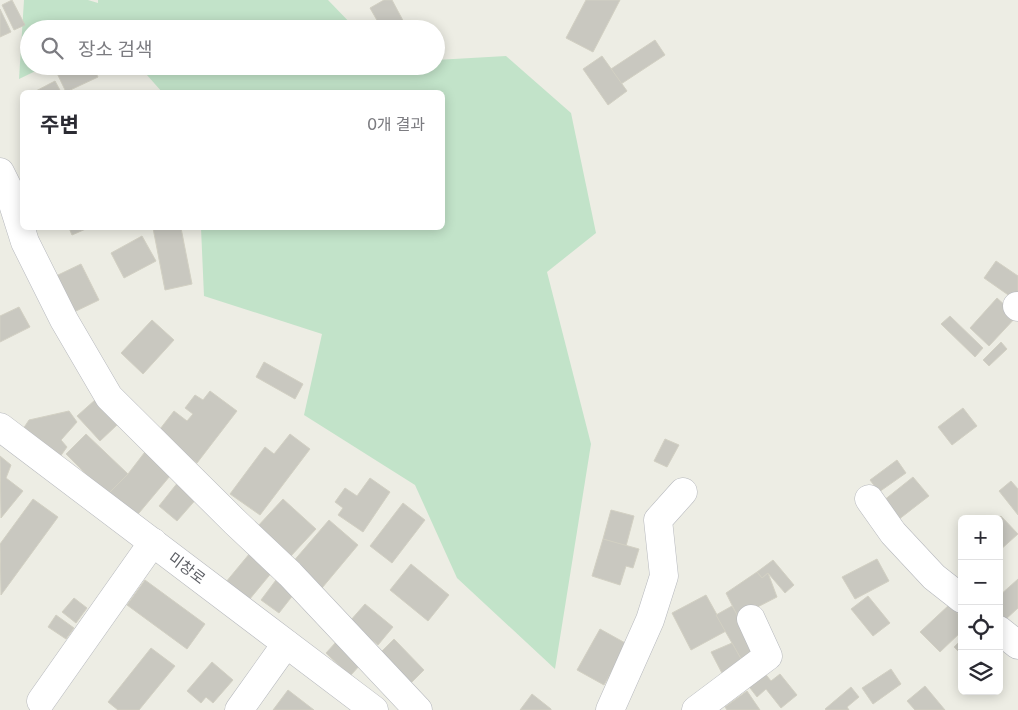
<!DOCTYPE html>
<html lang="ko">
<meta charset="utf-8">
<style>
:root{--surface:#fff;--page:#f7f7f7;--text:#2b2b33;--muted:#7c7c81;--line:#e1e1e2}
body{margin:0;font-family:"Public Sans","Noto Sans KR",sans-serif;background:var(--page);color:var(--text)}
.controls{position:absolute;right:15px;bottom:15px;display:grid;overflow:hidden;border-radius:8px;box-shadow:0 2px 12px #0003}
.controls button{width:45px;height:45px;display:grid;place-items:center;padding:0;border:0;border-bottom:1px solid var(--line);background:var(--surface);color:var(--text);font:25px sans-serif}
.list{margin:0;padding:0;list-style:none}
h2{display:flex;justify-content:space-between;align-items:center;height:65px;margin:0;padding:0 20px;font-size:21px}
h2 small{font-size:16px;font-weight:400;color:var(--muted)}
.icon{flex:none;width:28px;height:28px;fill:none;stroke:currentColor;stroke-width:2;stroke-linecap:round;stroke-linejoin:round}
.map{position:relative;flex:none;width:1018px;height:710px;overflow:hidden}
.search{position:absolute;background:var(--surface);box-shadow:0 2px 12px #0003;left:20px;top:20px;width:425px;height:55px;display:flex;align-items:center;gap:12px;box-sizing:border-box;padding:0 18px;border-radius:28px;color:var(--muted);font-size:19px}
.panel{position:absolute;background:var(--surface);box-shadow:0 2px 12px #0003;left:20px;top:90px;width:425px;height:140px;border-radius:8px}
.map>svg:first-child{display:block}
.green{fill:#c2e3c9}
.building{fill:#c9c8c0;stroke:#d2d0c3}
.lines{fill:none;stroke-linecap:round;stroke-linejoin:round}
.minor-casing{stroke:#b6b8bd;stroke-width:29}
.minor{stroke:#fff;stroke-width:28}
.labels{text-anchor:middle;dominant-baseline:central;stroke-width:4;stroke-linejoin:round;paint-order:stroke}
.street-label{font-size:15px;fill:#5c5e64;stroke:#fff}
</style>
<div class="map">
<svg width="1018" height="710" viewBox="0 0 1018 710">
<rect width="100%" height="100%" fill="#edede4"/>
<!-- green -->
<g class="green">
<path d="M24,0H88L98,3V0H328L356,29H29V66H46L19,79Z"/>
<path d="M506,56L571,113L596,233L547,272L591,444L555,669L457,578L415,485L304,415L322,334L204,296L201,228H442V92H162L139,66H436V60Z"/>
</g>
<!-- building -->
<g class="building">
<path d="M12,0L25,25L14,30L2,5Z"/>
<path d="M384,0H392L407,28L382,29L370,8Z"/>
<path d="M586,0H620L593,52L566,38Z"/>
<path d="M0,9L11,32L0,37Z"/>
<path d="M655,40L665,55L621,84L611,69Z"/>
<path d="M602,56L627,91L608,105L583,69Z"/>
<path d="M60,66H92L98,77L66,92L55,69Z"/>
<path d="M55,81L61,92H34Z"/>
<path d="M69,228H88L72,235Z"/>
<path d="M153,228H181L192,284L165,290Z"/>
<path d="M142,236L156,261L124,278L111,253Z"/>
<path d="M996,261L1018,276V294L1014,299L984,278Z"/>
<path d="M81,264L99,300L74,312L56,276Z"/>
<path d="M997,298L1017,316L989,346L970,328Z"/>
<path d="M19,307L30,327L0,342V316Z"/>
<path d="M950,316L983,348L975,357L941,324Z"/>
<path d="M152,320L174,340L143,374L121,353Z"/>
<path d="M1001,342L1007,349L989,366L983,360Z"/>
<path d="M264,362L303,384L295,399L256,377Z"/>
<path d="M210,391L237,411L197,463L157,433L174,411L187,421L193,414L185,408L195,395L203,400Z"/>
<path d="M95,400L117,425L100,441L77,416Z"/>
<path d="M963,408L977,426L952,445L938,427Z"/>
<path d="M69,411L77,422L61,440L67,447L57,461L21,432L29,420Z"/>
<path d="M86,434L128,474L107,495L66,454Z"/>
<path d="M290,434L310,449L260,515L230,494L265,447L274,454Z"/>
<path d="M665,439L679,445L667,467L654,461Z"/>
<path d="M148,448L175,470L134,519L107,495L128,474Z"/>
<path d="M0,456L11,465L6,478L23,491L1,518Z"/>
<path d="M897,460L906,473L879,492L870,480Z"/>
<path d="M913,477L929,496L898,520L883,501Z"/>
<path d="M370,478L390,492L363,532L338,515L343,508L335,502L345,488L357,496Z"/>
<path d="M179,481L198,497L177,521L159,506Z"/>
<path d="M1011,481L1018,489V515L999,491Z"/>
<path d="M33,499L58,517L1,595L0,544Z"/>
<path d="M283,499L316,529L290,557L257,527Z"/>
<path d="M403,503L425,520L392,563L370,546Z"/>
<path d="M611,510L634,516L626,546L603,539Z"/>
<path d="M1001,516L1018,534L999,551V519H997Z"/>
<path d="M329,520L358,545L322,588L292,563Z"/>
<path d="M603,539L639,549L633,568L626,566L620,585L592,576Z"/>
<path d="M250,553L273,571L249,600L226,582Z"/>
<path d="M877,559L889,581L855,599L842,577Z"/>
<path d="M773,560L794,585L785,593L768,573L762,578L757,572Z"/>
<path d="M411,564L449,595L428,621L390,590Z"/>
<path d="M757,572L762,578L768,573L777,597L738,617L726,593Z"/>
<path d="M279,576L297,590L279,613L261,600Z"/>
<path d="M1018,579V608L1005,620L999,613V596Z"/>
<path d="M145,580L205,624L187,649L127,605Z"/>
<path d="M706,595L726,631L691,650L672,613Z"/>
<path d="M868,596L890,623L873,636L851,609Z"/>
<path d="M74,598L87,608L76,623L62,612Z"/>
<path d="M365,604L393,627L378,645L350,621Z"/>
<path d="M949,605L962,618V631L940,652L920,632Z"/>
<path d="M732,606L760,655L744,664L716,615Z"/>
<path d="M56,615L74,628L66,639L48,627Z"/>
<path d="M600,629L627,644L604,685L577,670Z"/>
<path d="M394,639L424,670L407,687L377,656Z"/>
<path d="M962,639V655L954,647Z"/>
<path d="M337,641L361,664L350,676L326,653Z"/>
<path d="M732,643L744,664L724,677L711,652Z"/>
<path d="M151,648L175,666L139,710H118L108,702Z"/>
<path d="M212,662L233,680L213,703L206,697L201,703L187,691Z"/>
<path d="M891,669L901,684L873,704L862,688Z"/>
<path d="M763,671L771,681L780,674L797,695L781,708L766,689L757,697L747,684Z"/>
<path d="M925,686L945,710H915L907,701Z"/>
<path d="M851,687L859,697L847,707L849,710H826L825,709Z"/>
<path d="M288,690L314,710H273Z"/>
<path d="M747,691L760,710H727L725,707Z"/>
<path d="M532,694L551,709V710H520Z"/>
</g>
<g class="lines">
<defs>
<g id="minor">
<path d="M0,172L8,188L25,242L64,320L109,397L235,522L290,574L418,710"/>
<path d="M1017,306L1018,307"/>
<path d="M0,427L374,710"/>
<path d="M869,499L893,533L934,577L962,599"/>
<path d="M999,630L1018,645"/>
<path d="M41,701L153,542"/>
<path d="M239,710L286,644"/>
<path d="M610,710L650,620L664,576L658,520L683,492"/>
<path d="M696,710L768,656L751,619"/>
</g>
</defs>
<!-- minor casing -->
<use href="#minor" class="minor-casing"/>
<!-- minor -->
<use href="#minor" class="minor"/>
</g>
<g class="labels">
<!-- street labels -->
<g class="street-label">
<text transform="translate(187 568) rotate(37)">미창로</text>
</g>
</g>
</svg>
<div class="controls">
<button>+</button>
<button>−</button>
<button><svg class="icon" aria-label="locate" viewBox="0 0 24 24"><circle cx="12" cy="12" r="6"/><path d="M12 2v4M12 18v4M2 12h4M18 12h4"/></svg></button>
<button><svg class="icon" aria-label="layers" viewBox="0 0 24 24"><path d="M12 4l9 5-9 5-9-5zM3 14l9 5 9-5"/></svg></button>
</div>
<div class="search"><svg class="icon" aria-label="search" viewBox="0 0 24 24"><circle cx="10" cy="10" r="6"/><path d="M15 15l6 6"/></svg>장소 검색</div>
<section class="panel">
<h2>주변<small>0개 결과</small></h2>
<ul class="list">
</ul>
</section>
</div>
